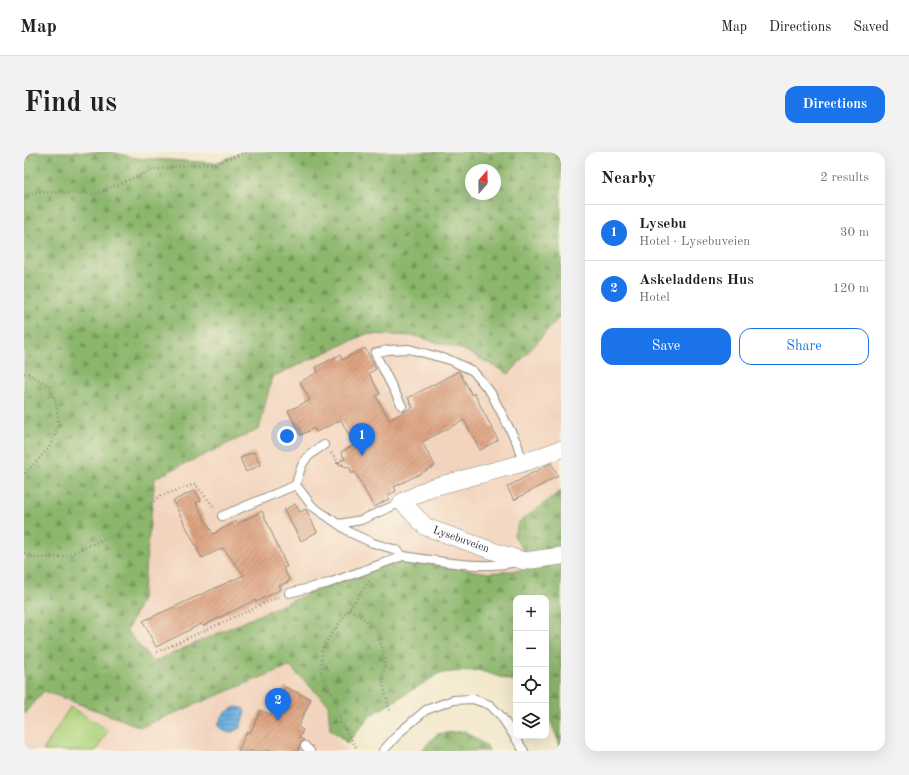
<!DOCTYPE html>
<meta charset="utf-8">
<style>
:root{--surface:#fff;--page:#f2f2f2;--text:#202124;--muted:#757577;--line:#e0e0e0;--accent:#1a73e8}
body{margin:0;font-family:"Old Standard TT",serif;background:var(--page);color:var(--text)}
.controls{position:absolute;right:12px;bottom:12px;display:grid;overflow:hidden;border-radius:8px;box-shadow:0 4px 16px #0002}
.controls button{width:36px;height:36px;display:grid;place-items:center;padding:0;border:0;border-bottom:1px solid var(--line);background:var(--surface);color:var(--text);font:20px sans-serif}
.compass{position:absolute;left:441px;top:12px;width:36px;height:36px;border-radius:50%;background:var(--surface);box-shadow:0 4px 16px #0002;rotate:20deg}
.you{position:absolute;left:263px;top:284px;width:14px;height:14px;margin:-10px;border:3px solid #fff;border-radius:50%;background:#1a73e8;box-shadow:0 0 0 6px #1a73e833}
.badge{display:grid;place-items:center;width:26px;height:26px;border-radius:50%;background:var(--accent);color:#fff;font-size:13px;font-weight:700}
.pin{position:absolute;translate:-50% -33px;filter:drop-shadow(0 1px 2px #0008)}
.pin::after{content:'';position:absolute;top:21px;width:14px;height:12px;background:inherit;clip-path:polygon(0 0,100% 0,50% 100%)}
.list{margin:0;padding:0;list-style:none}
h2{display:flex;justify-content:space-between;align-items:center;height:52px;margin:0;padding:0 16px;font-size:17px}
h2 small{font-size:13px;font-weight:400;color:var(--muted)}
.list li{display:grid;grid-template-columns:26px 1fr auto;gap:12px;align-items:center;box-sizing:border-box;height:56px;padding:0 16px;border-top:1px solid var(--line)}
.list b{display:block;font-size:15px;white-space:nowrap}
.list p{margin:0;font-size:13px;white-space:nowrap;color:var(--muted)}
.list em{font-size:13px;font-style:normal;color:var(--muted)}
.actions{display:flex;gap:8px;padding:12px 16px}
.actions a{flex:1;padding:9px 0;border:1px solid var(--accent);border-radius:12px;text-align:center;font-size:14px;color:var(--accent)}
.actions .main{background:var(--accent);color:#fff}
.icon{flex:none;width:22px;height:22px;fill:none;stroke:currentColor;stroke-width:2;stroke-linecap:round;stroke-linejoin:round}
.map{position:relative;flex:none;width:537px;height:599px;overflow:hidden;border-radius:12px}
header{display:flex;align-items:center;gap:24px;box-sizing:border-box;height:56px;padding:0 20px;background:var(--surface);border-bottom:1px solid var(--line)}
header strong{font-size:19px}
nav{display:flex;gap:22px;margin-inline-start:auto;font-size:14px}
.intro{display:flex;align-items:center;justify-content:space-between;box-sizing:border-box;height:96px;padding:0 24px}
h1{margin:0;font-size:28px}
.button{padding:10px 18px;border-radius:12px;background:var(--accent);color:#fff;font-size:14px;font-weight:700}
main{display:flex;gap:24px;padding:0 24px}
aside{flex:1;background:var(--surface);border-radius:12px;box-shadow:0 4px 16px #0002}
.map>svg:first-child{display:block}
.built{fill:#f2d4be}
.forest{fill:url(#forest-firs);stroke:#5b704c;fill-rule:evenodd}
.garden{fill:#afd47d;stroke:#6d8054}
.water{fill:url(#water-rules);stroke:#4a6d86}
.building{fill:url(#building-hatch)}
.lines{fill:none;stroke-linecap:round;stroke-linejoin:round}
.service-casing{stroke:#8e897b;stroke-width:10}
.minor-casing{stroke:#8e897b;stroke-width:18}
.path{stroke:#8e897b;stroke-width:2.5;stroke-dasharray:1 3;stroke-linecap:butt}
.service{stroke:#fff;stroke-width:8}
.minor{stroke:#fff;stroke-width:17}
.labels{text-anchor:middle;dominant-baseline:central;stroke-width:4;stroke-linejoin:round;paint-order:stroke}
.street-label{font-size:11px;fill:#2b2b2b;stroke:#fcf5e5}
</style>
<header>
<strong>Map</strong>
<nav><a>Map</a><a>Directions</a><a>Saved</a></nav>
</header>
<div class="intro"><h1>Find us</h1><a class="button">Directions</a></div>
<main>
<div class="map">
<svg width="537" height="599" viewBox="0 0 537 599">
<defs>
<pattern id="forest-firs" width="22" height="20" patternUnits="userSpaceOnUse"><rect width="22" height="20" fill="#8bb66c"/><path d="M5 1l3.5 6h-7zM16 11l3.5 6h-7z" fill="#729459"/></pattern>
<pattern id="water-rules" width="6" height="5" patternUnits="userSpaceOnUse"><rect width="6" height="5" fill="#6aafe0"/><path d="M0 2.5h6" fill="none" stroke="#578fb6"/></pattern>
<pattern id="building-hatch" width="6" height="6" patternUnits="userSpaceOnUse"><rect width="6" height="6" fill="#dda280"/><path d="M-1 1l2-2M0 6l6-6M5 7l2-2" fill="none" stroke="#b38469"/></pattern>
</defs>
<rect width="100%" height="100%" fill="#fcf5e5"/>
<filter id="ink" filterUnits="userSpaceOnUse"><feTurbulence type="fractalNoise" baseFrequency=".025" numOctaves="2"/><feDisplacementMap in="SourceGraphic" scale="8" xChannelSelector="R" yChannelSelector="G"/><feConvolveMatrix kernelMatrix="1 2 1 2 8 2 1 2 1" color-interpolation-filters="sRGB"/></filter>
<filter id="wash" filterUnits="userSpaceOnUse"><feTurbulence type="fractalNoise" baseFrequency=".012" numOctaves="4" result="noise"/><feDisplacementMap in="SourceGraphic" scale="16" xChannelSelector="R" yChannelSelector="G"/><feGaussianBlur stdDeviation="0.9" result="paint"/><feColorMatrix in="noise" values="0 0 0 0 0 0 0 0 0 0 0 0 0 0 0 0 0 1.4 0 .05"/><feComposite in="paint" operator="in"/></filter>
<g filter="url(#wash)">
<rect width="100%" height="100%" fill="#f2e7cb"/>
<!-- built -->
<g class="built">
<path d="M537,163V339L495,370L510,417L465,421L364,406L129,510L103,479L118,447L131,326L235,277L248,225L342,182L391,184L440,198L485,222Z"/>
<path d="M265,514L304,553L306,577L322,599H0V562L20,538L117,575Z"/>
</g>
<!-- forest -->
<g class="forest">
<path d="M2,0H87L113,6L192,11L219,0H537V163L485,222L440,198L391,184L342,182L248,225L235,277L131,326L118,447L103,479L129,510L364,406L465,421L509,417L490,383L495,370L537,339V596L522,557V446H492V531L489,529L454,518L416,521L346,564L323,591L306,577L304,552L265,514L117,575L20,539L0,562V2ZM447,18H471V42H447Z"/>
<path d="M441,579L464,595L465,599H397L413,582Z"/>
</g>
<!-- garden -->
<path class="garden" d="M46,555L84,578L72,599H19Z"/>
<!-- water -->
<path class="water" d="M213,555L219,556L221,560L216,576L206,581L200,579L194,574C196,564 204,557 213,555Z"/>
<g id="blocks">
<!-- building -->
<g class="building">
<path d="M341,196L352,217L345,221L356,242L352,244L365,268L389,255L384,246L435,219L448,243L450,241L474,288L456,298L440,268L398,290L411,314L370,335L372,339L363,344L365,347L350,355L331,320L328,322L326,316L312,311L321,307L317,300L330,293L317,268L292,280L290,276L277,283L264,259L286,248L276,230L294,220L292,215L316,203L318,208Z"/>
<path d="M230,300L236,313L222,320L216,306Z"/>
<path d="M527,311L534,324L490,348L483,335Z"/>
<path d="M171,338L177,349L172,351L189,382L212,369L213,372L238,359L263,415L259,416L266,429L255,434L257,437L232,450L231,448L179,474L177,472L132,495L119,469L220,423L199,396L178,406L149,349Z"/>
<path d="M271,352L276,360L282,357L293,380L277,389L260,358Z"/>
<path d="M261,535L287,547L274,575L279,578L275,586L280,588L276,592L274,599H214L223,580L226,581L237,558L247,563Z"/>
</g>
</g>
</g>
<g filter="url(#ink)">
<use href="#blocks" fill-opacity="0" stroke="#8e897b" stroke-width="1"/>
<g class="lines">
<defs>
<g id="service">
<path d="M378,254L351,201L364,198L385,197L426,208L449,219L467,241L493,291L499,311"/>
<path d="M300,293C280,305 277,311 272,333L288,354L327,381L349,391L373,398L379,404C417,409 455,418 493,410"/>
<path d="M198,364L272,333"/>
<path d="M315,372L337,368L378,350"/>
<path d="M265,441L305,431L379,404"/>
<path d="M281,594L286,599"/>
<path d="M359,599L376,580L402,558L429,548L449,547L466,553L477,564L500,599"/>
</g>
<g id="minor">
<path id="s1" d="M537,297L499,311L406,336L378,350L402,375L469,399L500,409L537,404"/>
</g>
</defs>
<!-- service casing -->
<use href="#service" class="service-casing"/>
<!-- minor casing -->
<use href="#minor" class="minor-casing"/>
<!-- path -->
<g class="path">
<path d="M0,44L13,40L71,42L129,18L155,14L191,11L223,0"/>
<path d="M0,221L5,222L25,234L32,250L35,273L25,296L0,323"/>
<path d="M307,301L316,312H321"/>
<path d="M0,401L12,406L39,405L90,383L136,344L171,332L191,356"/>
<path d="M326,457L352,476L361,506L359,532L366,560"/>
<path d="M133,500L255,445"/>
<path d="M332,595L317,571L313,552L297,521L298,499L301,491L346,428"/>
</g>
<!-- service -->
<use href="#service" class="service"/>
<!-- minor -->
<use href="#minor" class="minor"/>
</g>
</g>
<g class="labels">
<!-- street labels -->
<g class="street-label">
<text stroke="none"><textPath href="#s1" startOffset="240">Lysebuveien</textPath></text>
</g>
</g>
</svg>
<div class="controls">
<button>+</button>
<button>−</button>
<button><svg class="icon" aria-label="locate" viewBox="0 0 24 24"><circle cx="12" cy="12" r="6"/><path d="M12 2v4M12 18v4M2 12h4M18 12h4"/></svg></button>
<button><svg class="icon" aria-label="layers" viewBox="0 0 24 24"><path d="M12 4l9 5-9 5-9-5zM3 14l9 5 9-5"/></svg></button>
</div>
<svg class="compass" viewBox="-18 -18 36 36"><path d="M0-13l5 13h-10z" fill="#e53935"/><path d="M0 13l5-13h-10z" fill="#757577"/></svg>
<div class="you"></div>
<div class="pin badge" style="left:338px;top:304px">1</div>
<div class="pin badge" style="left:254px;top:569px">2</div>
</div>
<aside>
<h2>Nearby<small>2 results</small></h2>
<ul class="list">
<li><span class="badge">1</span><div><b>Lysebu</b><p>Hotel · Lysebuveien</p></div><em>30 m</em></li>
<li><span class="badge">2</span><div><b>Askeladdens Hus</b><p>Hotel</p></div><em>120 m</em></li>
</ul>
<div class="actions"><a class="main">Save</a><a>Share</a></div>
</aside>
</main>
